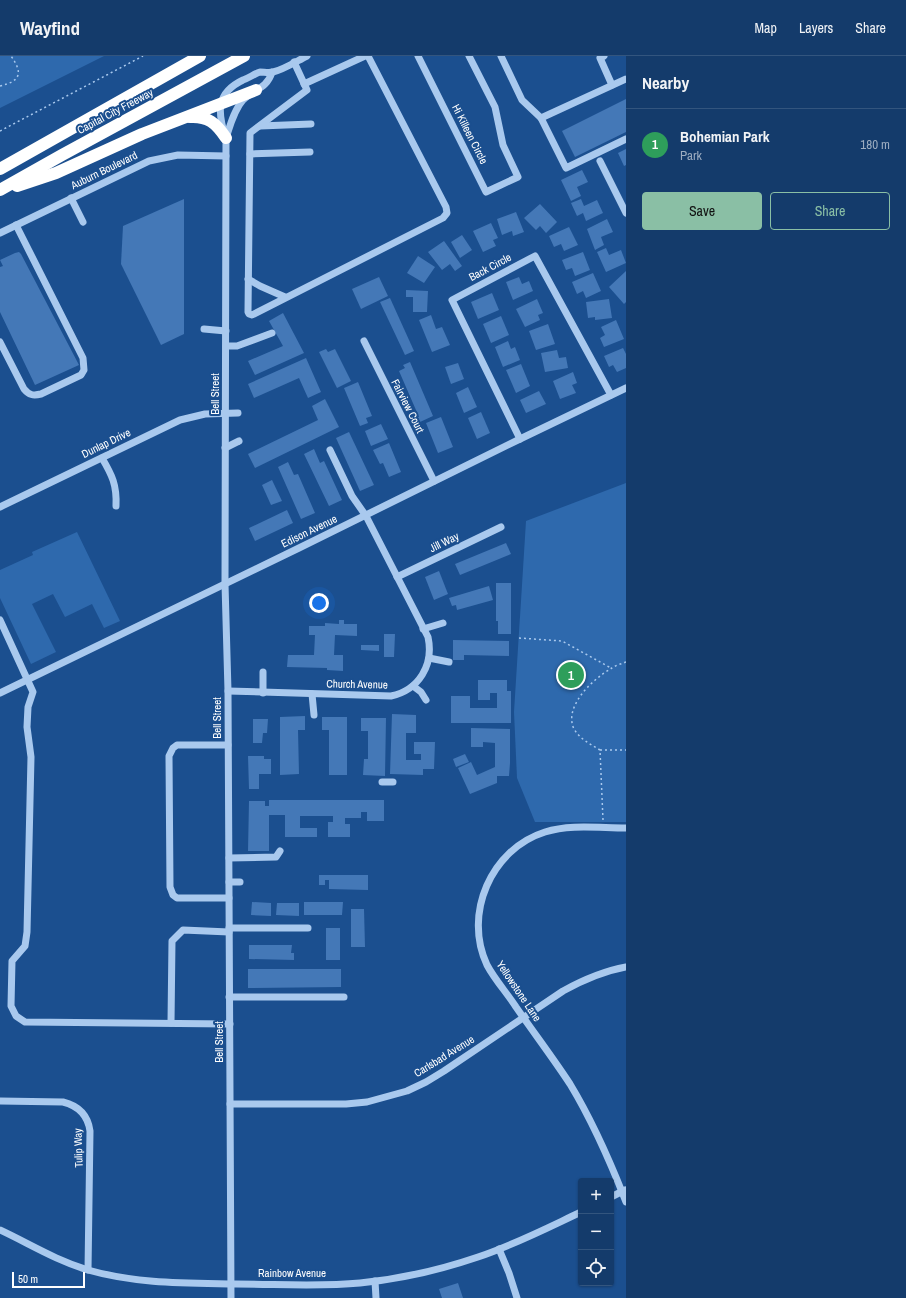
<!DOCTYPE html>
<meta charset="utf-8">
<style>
:root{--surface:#143b6b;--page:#1d4271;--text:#f1f3f6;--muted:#9dadc1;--line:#33557e;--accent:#8abfa5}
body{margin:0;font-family:"Archivo Narrow",sans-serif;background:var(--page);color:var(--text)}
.controls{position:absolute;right:12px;bottom:12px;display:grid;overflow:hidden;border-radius:4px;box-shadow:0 1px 3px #0004}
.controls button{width:36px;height:36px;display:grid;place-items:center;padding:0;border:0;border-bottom:1px solid var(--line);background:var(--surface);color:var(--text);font:20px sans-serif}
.scale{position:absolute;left:12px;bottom:10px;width:73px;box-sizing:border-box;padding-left:4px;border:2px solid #fff;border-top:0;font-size:11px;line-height:14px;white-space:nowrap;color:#fff;-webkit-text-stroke:3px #1b4f8f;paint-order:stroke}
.you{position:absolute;left:319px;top:547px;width:14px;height:14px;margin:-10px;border:3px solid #fff;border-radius:50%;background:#1a73e8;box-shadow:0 0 0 6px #1a73e833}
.badge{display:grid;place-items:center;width:26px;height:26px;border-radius:50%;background:var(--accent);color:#fff;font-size:13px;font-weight:700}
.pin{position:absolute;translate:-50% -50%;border:2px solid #fff;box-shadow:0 1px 4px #0006}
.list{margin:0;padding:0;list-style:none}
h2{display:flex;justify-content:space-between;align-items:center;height:52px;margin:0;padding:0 16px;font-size:17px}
h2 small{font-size:13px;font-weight:400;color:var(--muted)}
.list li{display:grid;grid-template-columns:26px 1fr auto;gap:12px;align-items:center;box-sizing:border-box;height:72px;padding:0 16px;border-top:1px solid var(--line)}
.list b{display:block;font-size:15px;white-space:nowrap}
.list p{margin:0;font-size:13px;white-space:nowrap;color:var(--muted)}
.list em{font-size:13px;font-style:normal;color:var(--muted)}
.actions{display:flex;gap:8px;padding:12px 16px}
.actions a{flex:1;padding:9px 0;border:1px solid var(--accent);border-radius:4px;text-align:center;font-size:14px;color:var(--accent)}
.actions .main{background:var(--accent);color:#111}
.icon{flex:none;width:22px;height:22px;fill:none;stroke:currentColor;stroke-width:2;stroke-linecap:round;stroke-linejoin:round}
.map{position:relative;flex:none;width:626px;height:1242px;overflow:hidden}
header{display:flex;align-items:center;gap:24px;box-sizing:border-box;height:56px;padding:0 20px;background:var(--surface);border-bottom:1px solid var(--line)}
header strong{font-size:19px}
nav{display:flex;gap:22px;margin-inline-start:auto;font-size:14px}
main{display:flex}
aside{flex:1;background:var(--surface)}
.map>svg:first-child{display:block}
.green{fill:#2e69ad}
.building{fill:#4478b7}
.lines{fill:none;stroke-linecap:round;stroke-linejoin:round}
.path{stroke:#a9c9ee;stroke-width:1.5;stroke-dasharray:2 3;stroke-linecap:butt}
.minor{stroke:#a9c9ee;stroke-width:7}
.highway{stroke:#fff;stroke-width:12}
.labels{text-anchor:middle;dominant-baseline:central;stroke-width:4;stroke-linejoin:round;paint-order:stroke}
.street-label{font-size:11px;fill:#fff;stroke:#1b4f8f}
</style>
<header>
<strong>Wayfind</strong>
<nav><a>Map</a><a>Layers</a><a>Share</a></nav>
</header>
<main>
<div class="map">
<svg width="626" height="1242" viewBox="0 0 626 1242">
<rect width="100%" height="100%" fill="#1b4f8f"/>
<!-- green -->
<g class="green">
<path d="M0,0H104L0,52Z"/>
<path d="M626,427V766H535L517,722L514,656L526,465Z"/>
<path d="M77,476L120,565L104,572L92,548L65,561L53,538L32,548L56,596L31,608L0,542V514L33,499L32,496Z"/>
</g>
<!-- building -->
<g class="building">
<path d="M626,43V76L575,101L562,75Z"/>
<path d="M626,93V109L624,110L618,97Z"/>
<path d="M582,114L588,126L577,131L581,140L571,145L561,124Z"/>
<path d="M184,143V278L161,289L121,208L123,170Z"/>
<path d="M581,143L584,150L597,144L603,157L586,165L583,157L577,160L571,147Z"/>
<path d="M540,148L557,166L546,177L540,170L536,174L524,162Z"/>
<path d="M516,156L524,176L513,180L512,175L502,179L497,163Z"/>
<path d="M607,163L613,176L601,181L604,189L595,194L587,173Z"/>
<path d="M491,167L498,182L493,184L496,190L483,196L473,175Z"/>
<path d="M569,171L578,189L564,195L561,188L554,191L549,180Z"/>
<path d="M462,179L472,194L460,202L451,186Z"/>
<path d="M444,185L462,210L455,215L450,208L442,214L428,196Z"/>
<path d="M606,192L609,199L621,194L626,207L606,216L597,196Z"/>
<path d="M19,196L21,198L79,309L35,329L0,256V211L3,210L0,204L15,197Z"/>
<path d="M583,196L590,214L575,220L572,212L566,214L562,204Z"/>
<path d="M418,200L435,211L424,227L407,217Z"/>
<path d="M626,215V246L624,248L609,231Z"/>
<path d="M593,217L601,235L586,242L583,235L577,238L572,226Z"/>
<path d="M379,221L388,240L361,253L352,233Z"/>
<path d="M519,221L522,228L529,225L533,235L513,244L506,226Z"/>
<path d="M406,234L428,235L427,256H413V241H406Z"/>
<path d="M492,237L499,254L478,263L471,246Z"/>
<path d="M390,242L414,295L405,299L380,246Z"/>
<path d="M537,243L543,257L538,259L540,264L525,271L516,253Z"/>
<path d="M609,243L612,262L595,264V261L588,262L586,246Z"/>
<path d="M283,257L304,297L255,319L248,305L283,290L269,265Z"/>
<path d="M431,259L436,273L442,271L450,289L432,296L419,264Z"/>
<path d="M501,260L509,279L491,287L483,268Z"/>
<path d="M616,264L624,283L604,291L600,282L605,279L601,271Z"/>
<path d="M548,268L555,288L536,294L529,275Z"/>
<path d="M508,285L511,293L515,291L520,304L503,311L495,291Z"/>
<path d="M623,292L626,298V312L617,316L613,309L609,311L604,300Z"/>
<path d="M326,293L328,296L335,293L351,325L337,332L319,296Z"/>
<path d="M557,294L559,302L566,301L568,312L545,316L541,297Z"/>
<path d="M306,302L321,336L308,342L299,322L254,342L248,328Z"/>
<path d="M410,306L433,360L420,366L418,361H419L399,315L405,312L403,309Z"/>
<path d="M458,307L464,323L451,328L445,311Z"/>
<path d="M521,308L530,330L516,337L506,314Z"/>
<path d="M573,316L577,327L572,329L576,337L560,343L553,325Z"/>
<path d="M358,326L372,360L366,362L368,367L360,370L344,332Z"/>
<path d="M468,331L477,351L464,357L456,337Z"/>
<path d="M539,335L546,348L526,357L520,344Z"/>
<path d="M325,343L339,371L255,412L248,398L318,364L312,350Z"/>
<path d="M481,356L490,377L477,383L468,362Z"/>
<path d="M441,361L453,391L438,397L426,367Z"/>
<path d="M381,368L388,383L371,390L365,375Z"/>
<path d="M349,376L374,429L360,435L336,382Z"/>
<path d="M389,387L401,416L389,421L383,407L380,408L373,394Z"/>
<path d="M314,393L320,407L324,405L342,444L329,450L304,398Z"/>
<path d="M288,406L294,419L298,418L315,457L301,463L278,411Z"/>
<path d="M272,424L282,445L271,449L262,429Z"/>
<path d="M287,454L293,467L255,485L249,472Z"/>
<path d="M506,487L511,498L460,519L455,508Z"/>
<path d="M439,515L448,538L434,544L425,521Z"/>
<path d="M496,527H511V578H498V565H496Z"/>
<path d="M489,530L493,544L457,554L456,549L452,550L449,542Z"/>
<path d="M339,564H344V568H357V580L335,579L334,599H343V615L327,614V612L287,611L288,599H314L315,579H309V570H325V567L339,568Z"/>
<path d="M384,578H395L394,601H384Z"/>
<path d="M453,584L509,585V600L464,599V604H453Z"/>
<path d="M361,589H379V595L361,594Z"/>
<path d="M478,624H507V635H511V667H451V640H470V652H497V637H490V644H478Z"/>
<path d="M392,658L416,659V677H406V704H421V698H414V686H435L434,713H423V719L390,718Z"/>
<path d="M305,660V674H298L299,718L280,719V661Z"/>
<path d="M322,661H347V719H329V674H322Z"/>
<path d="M361,662H386L385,720L363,719L364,703H368V675H361Z"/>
<path d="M253,663H268L267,677H263L262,687H253Z"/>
<path d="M471,672L510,673V707L509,720H497V727L470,738L458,712L471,706L477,719L495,711V687L483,686V691H471Z"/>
<path d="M465,698L469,706L456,711L453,703Z"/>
<path d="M248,700H264V703H271V718H259V733H249Z"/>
<path d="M269,744H384V765H367V756H361V762H345V768H350V781H328V766H333V760H300V772H317V781H285V759H269V795H248L249,745H265V750H269Z"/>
<path d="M319,819H368V834L329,833V824H325V829H319Z"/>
<path d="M252,846L271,847V860L251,859Z"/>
<path d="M304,846H343L342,859H304Z"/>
<path d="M277,847H299V860L276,859Z"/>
<path d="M351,853H364L365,891H351Z"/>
<rect x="326" y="872" width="14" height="32"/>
<path d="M249,889H292L291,897H294V904L249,903Z"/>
<path d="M248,913H341V931L248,932Z"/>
<path d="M458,1227L463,1242H442L439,1233Z"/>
</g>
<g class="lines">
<!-- path -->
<g class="path">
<path d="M0,30C21,25 23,17 11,0"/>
<path d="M0,75L143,0"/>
<path d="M519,582L562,585L611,612"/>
<path d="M600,694H626"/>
<path d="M603,764L600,694C590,688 580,683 574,673C563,650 594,622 612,612C616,609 621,608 626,606"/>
</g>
<!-- minor -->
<g class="minor">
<path d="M418,0L486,136L518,121L503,89L495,51L469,0"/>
<path d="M501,0L522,44L541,62"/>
<path d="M604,0L600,2L612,29"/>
<path d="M294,6L307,34L250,77L248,256L249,258L252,259L443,162L447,157L446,151L368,0"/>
<path d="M626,23L541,62L566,112L626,83"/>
<path d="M304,28L365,0"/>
<path d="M260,70L311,68"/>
<path d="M226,82C230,70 234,54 243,44C254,33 267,33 272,16"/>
<path d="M250,98L310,96"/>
<path d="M600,105L626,157"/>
<path d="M71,142L83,166"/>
<path d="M0,177L149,105L178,99L226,100"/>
<path d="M248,223L260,230L285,241"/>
<path d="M204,273L226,275"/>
<path d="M364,285L434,425"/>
<path d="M0,286L24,333C29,339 33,340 41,338L81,319L84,314L83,302L16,169"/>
<path d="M226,290H237L272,277"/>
<path d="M520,383L452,244L535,200L611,339"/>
<path d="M225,392L239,385"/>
<path d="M102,402C112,419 117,429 116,450"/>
<path d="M0,451L180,364L205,358L238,357"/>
<path d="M397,521L501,471"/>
<path d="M0,564L33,636L28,651L27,671L31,701L27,876L25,890L12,905L11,950L16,960L25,966L230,968"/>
<path d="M423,573L443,567"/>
<path d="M429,602L449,606"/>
<path d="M263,616V637"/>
<path d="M413,630L421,636L426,644"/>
<path d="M228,635L391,640C419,634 434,609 428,581L366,460L352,440L330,394"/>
<path d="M0,637L299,492L520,383L626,332"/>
<path d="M312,638L314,659"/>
<path d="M228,689H177L173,692L169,700L170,831L173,839L177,842H229"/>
<path d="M382,726H393"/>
<path d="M626,772C599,772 570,768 545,776C491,793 463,858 487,909C495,924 507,937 516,951C534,977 553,1002 570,1028C593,1066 610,1105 626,1146"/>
<path d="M229,802L276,801L280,795"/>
<path d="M229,826H240"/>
<path d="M229,872H308"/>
<path d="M229,941H344"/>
<path d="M171,967L172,885L183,874L229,876"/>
<path d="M0,1045L63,1046C79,1050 88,1060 90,1075L88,1214"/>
<path d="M230,1048H346L367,1046L407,1035L426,1026L444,1015L563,935C583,924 604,915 626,911"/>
<path d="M611,1141L625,1134"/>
<path d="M0,1174C30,1188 55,1204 88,1214C137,1228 186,1227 236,1228C277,1228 319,1231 360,1227C400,1223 440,1214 478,1201C514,1189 547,1172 581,1156"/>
<path d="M499,1193L509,1217L517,1242"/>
<path d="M375,1225L376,1242"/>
<path d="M231,1242L228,635L225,528L226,82C217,56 216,37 243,24C249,22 254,18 260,16C264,16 269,17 273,16C283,14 297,5 307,0"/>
</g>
<!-- highway -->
<g class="highway">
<path d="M190,61C208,60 216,67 226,82"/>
<path d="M0,113L200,0"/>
<path d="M17,130L56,117L142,78L256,34"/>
<path d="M0,134L62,99L244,0"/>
</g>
</g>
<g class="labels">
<!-- street labels -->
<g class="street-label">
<text transform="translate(115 55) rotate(-28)">Capital City Freeway</text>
<text transform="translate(470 78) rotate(63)">Hi Killeen Circle</text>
<text transform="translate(104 114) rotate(-26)">Auburn Boulevard</text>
<text transform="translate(490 211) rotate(-28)">Back Circle</text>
<text transform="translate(215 338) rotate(-90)">Bell Street</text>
<text transform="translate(408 350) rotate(63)">Fairview Court</text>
<text transform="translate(106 387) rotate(-26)">Dunlap Drive</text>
<text transform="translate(309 475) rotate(-26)">Edison Avenue</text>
<text transform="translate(444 486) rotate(-26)">Jill Way</text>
<text transform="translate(357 628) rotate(1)">Church Avenue</text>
<text transform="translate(217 662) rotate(-90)">Bell Street</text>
<text transform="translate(519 935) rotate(56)">Yellowstone Lane</text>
<text transform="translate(219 986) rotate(-90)">Bell Street</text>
<text transform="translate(444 1000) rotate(-32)">Carlsbad Avenue</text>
<text transform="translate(78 1092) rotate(-92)">Tulip Way</text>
<text x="292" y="1217">Rainbow Avenue</text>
</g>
</g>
</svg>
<div class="controls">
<button>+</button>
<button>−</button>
<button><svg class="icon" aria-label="locate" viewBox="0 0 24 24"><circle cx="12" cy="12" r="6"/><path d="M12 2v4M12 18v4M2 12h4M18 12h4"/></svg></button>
</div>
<div class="scale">50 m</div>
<div class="you"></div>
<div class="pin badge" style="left:571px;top:619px;background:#2e9e5b">1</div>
</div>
<aside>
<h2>Nearby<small></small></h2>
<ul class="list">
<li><span class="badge" style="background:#2e9e5b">1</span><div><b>Bohemian Park</b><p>Park</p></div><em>180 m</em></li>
</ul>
<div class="actions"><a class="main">Save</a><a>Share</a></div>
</aside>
</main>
